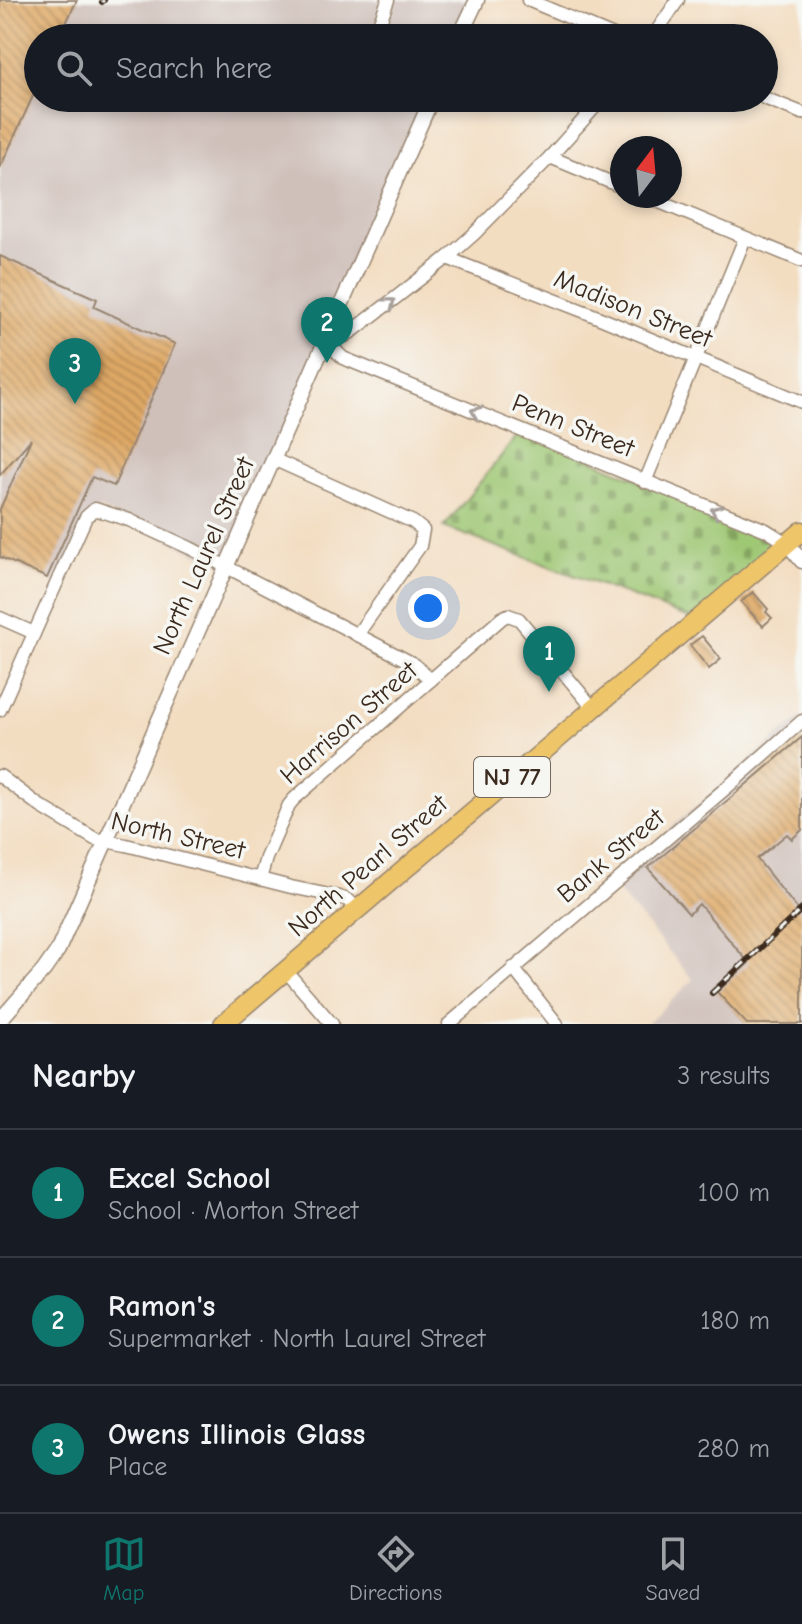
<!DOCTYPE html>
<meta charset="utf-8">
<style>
:root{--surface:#171b24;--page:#20242c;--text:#f1f3f6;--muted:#9ea1a6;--line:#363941;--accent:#0f766e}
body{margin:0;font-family:"Comic Neue",sans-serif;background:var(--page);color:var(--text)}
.compass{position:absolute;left:610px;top:136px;width:72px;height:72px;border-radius:50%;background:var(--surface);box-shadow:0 4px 12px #0003;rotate:16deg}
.you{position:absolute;left:428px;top:608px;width:28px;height:28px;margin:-20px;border:6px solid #fff;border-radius:50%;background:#1a73e8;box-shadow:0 0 0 12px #1a73e833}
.badge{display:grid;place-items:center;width:52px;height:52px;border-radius:50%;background:var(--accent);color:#fff;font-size:26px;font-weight:700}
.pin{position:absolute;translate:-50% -66px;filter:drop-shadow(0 2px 4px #0008)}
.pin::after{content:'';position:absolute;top:42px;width:28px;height:24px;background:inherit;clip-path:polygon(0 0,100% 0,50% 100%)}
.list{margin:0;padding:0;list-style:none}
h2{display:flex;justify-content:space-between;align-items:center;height:104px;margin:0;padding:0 32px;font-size:34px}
h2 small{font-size:26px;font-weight:400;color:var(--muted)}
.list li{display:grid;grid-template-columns:52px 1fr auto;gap:24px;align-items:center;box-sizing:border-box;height:128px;padding:0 32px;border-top:2px solid var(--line)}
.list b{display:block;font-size:30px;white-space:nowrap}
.list p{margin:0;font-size:26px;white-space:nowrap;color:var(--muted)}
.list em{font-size:26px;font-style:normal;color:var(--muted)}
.icon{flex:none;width:44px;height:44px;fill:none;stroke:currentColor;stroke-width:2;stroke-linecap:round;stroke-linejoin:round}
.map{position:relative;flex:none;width:802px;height:1024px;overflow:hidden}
.search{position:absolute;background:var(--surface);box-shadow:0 4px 12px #0003;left:24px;right:24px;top:24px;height:88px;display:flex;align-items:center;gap:20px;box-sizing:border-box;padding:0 28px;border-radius:44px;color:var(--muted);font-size:30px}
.sheet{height:488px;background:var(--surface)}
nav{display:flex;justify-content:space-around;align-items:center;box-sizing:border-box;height:112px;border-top:2px solid var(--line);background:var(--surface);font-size:22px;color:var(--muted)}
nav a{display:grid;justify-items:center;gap:4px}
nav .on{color:var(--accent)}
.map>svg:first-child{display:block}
.industrial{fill:#cfc0ba}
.cemetery{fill:url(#cemetery-stones);stroke:#6d7949;stroke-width:2}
.building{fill:url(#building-back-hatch)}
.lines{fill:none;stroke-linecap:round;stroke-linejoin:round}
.minor-casing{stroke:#978470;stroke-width:15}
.tertiary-casing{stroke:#978470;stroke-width:17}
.primary-casing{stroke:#978470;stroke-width:21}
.minor{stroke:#fff;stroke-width:12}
.tertiary{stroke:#fff;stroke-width:14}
.primary{stroke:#eec569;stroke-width:18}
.rail-casing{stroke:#3b2a1e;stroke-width:6}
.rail{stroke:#f6f6f2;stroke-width:3;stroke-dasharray:9;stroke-linecap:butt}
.oneway{stroke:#a79f9a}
.labels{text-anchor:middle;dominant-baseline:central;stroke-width:7;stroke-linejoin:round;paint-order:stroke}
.shield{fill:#f6f6f2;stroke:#73675e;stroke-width:2}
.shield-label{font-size:24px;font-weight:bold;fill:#3b2a1e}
.street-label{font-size:26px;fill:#3b2a1e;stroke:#f6f6f2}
</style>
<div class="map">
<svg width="802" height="1024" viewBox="0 0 802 1024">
<defs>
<pattern id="cemetery-stones" width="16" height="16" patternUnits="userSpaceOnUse" patternTransform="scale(2)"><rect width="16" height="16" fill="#9fc874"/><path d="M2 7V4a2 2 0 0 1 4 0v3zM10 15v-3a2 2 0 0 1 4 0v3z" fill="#83a35f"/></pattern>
<pattern id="building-back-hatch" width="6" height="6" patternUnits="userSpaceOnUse" patternTransform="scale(2)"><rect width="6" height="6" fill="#dea865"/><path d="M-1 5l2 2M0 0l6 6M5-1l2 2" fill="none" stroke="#b58953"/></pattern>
</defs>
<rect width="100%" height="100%" fill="#f6f6f2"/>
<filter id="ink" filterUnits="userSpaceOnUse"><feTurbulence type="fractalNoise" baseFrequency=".0125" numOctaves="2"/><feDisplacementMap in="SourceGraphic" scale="16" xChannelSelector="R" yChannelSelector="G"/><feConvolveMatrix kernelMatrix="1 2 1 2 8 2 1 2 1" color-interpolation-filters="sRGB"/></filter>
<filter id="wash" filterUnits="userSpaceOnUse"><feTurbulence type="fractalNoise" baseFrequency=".006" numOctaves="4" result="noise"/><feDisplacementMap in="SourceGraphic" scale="32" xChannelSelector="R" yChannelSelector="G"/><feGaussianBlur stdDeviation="1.8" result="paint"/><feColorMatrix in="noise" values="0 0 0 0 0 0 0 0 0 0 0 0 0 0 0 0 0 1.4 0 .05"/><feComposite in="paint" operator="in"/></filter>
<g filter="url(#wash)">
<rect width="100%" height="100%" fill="#f3ddc1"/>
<!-- industrial -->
<g class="industrial">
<path d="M0,0H477L459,38H38V98H432L225,566L100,509L86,518L57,583L0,559Z"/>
<path d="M802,716V1024H647L693,980L609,880Z"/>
</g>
<!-- cemetery -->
<path class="cemetery" d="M522,430L787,543L695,620L444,527Z"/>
<g id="blocks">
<!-- building -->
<g class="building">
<path d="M0,0H77L59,38H38V85L0,168Z"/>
<path d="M0,256L97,299L94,307L175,344L114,486L92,477L47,578L0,557V509L31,439L0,475Z"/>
<path d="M753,592L768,609L766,612L772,618L763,626L741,602Z"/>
<path d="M702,636L721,659L709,669L690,645Z"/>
<path d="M802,737V830L792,839L787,834L757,859L802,915V1024H747L717,992L749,963L699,904L689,914L648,868Z"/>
</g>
</g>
</g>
<g filter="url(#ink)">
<use href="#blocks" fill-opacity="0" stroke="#978470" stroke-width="2"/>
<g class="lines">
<defs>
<g id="minor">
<path d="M528,0L618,38"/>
<path d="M374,38L388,0"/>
<path d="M652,38L678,0"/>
<path d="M603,98L550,157L474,234L447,258L354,330L345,336H328L336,351L343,358L766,530L787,543"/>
<path d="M764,98L802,113"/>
<path d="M550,157L622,187"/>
<path d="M645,196L802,261"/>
<path d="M447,258L588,313L802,402"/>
<path d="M273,459L413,522L423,530L420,546L357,635"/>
<path d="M645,482L745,238"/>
<path d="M0,618L34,633"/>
<path d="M0,710L86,517L95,509L129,520L190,548L412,663L431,680"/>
<path d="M0,776L40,806L95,839L126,845L291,887L339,897L348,900L358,909"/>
<path d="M260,879L266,858L289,805L294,799L502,618L508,615L519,619L593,708"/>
<path d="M513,968L557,1024"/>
<path d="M286,971L332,1024"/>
<path d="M449,1024L732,783L802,721"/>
</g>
<g id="tertiary">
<path d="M459,38L477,0"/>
<path d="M787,543L802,561"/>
<path d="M0,1020L44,970L58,950L432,98"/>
</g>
<path id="primary" d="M223,1024L802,531"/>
</defs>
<!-- minor casing -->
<use href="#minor" class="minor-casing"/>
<!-- tertiary casing -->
<use href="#tertiary" class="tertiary-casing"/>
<!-- primary casing -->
<use href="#primary" class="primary-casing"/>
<!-- minor -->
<use href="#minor" class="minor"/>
<!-- tertiary -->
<use href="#tertiary" class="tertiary"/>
<!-- primary -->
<use href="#primary" class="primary"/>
<defs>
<g id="rail">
<path d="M102,2L104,0"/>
<path d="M712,993L802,909"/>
</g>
</defs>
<!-- rail casing -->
<use href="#rail" class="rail-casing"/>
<!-- rail -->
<use href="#rail" class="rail"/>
</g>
<!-- one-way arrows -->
<defs><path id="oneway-chevron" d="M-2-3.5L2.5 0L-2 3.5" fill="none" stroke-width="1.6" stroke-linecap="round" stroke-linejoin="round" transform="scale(2)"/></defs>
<g class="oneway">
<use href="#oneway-chevron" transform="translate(390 303) rotate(-38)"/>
<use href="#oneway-chevron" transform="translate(476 412) rotate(-158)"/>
<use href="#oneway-chevron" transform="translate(716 511) rotate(-158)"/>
</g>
</g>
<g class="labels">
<!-- shield labels -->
<rect class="shield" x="474" y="757" width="76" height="40" rx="6"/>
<g class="shield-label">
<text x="512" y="777">NJ 77</text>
</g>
<!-- street labels -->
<g class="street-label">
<text transform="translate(633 309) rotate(22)">Madison Street</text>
<text transform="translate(573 426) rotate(22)">Penn Street</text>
<text transform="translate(204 556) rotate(-66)">North Laurel Street</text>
<text transform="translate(349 723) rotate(-41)">Harrison Street</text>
<text transform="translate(178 836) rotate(13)">North Street</text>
<text transform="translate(611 856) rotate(-40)">Bank Street</text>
<text transform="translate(368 866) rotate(-41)">North Pearl Street</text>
</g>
</g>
</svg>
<svg class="compass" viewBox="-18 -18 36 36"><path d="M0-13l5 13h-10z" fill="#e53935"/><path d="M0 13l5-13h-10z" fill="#9ea1a6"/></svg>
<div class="you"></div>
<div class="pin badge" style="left:549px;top:692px">1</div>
<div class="pin badge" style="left:327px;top:363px">2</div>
<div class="pin badge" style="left:75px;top:404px">3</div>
<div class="search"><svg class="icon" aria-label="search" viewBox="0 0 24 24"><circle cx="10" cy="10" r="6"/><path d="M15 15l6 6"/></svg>Search here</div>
</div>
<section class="sheet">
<h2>Nearby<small>3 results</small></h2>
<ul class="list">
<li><span class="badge">1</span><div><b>Excel School</b><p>School · Morton Street</p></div><em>100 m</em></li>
<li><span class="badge">2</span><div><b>Ramon's</b><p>Supermarket · North Laurel Street</p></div><em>180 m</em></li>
<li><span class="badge">3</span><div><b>Owens Illinois Glass</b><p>Place</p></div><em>280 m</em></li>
</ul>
</section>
<nav>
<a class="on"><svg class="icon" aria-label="map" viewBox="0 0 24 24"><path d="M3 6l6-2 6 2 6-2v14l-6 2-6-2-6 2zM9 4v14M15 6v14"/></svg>Map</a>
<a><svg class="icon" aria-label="directions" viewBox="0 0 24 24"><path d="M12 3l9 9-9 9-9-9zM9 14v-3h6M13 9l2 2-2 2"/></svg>Directions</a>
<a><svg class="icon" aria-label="saved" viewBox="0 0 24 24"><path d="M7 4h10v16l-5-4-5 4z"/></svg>Saved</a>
</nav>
